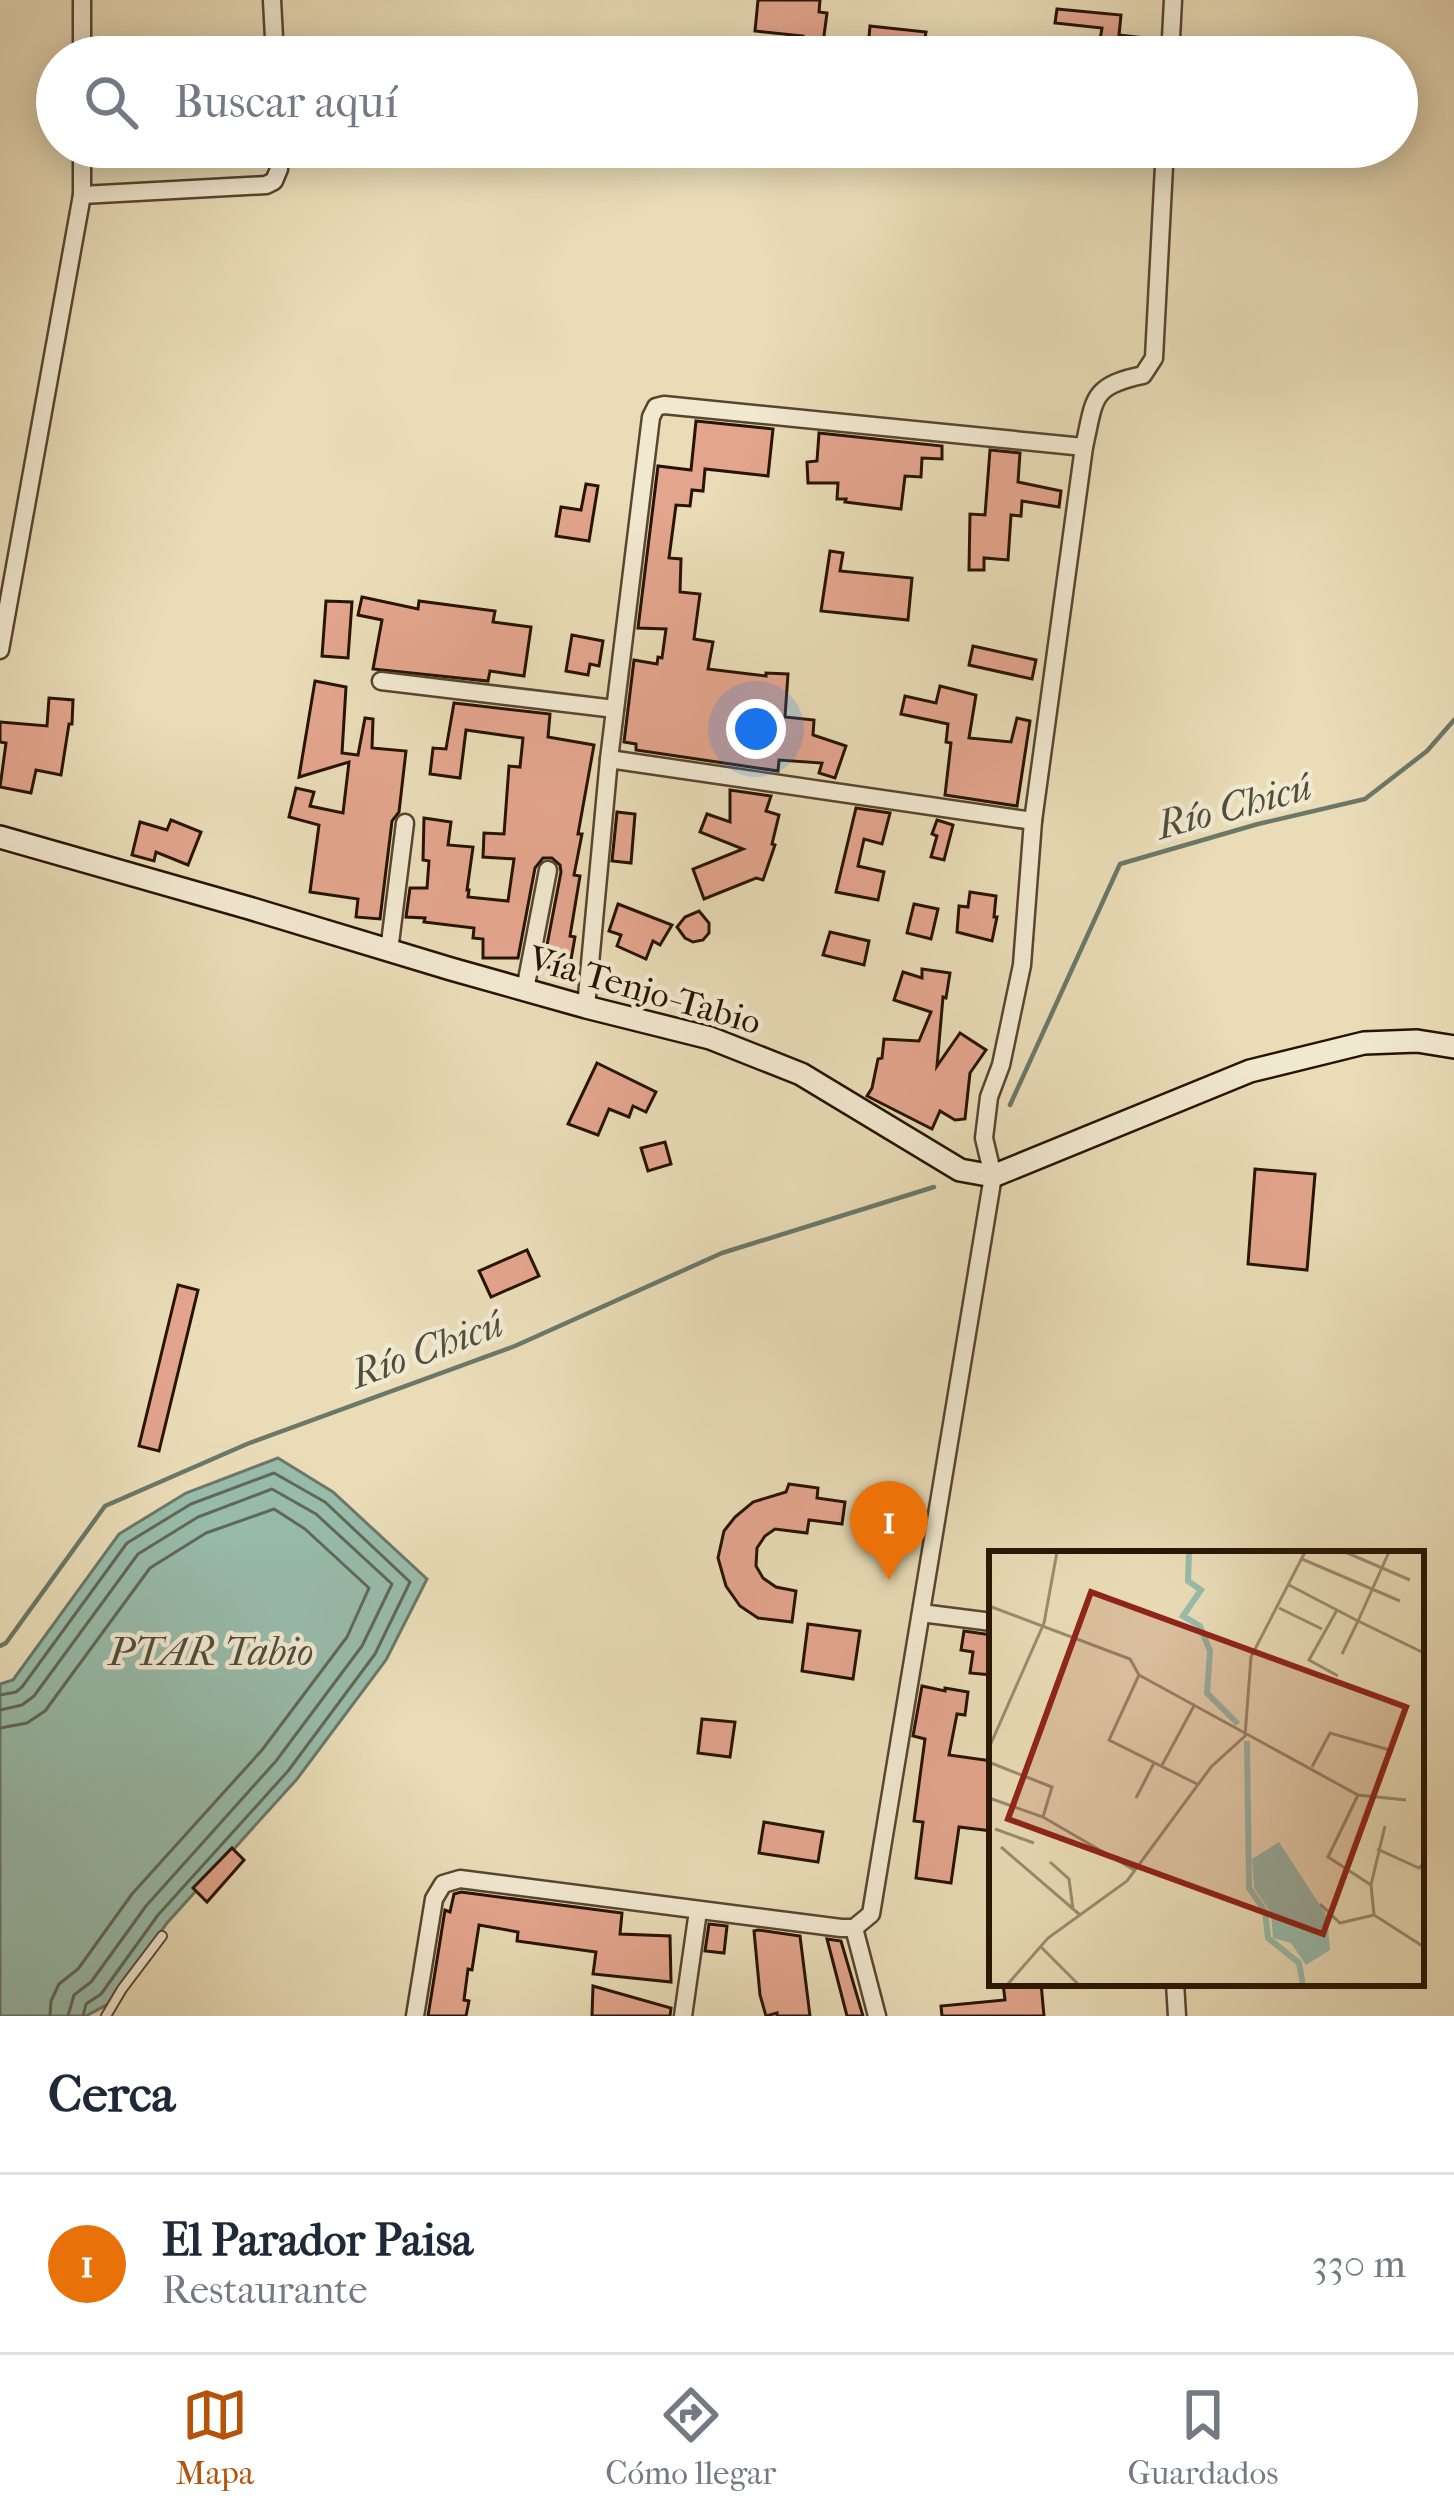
<!DOCTYPE html>
<html lang="es">
<meta charset="utf-8">
<style>
:root{--surface:#fff;--page:#f6f6f7;--text:#1f2937;--muted:#747a83;--line:#e0e1e3;--accent:#b45309}
body{margin:0;font-family:"IM FELL French Canon",serif;background:var(--page);color:var(--text)}
.you{position:absolute;left:756px;top:729px;width:42px;height:42px;margin:-30px;border:9px solid #fff;border-radius:50%;background:#1a73e8;box-shadow:0 0 0 18px #1a73e833}
.badge{display:grid;place-items:center;width:78px;height:78px;border-radius:50%;background:var(--accent);color:#fff;font-size:39px;font-weight:700}
.pin{position:absolute;translate:-50% -99px;filter:drop-shadow(0 3px 6px #0008)}
.pin::after{content:'';position:absolute;top:63px;width:42px;height:36px;background:inherit;clip-path:polygon(0 0,100% 0,50% 100%)}
.list{margin:0;padding:0;list-style:none}
h2{display:flex;justify-content:space-between;align-items:center;height:156px;margin:0;padding:0 48px;font-size:51px}
h2 small{font-size:39px;font-weight:400;color:var(--muted)}
.list li{display:grid;grid-template-columns:78px 1fr auto;gap:36px;align-items:center;box-sizing:border-box;height:180px;padding:0 48px;border-top:3px solid var(--line)}
.list b{display:block;font-size:45px;white-space:nowrap}
.list p{margin:0;font-size:39px;white-space:nowrap;color:var(--muted)}
.list em{font-size:39px;font-style:normal;color:var(--muted)}
.icon{flex:none;width:66px;height:66px;fill:none;stroke:currentColor;stroke-width:2;stroke-linecap:round;stroke-linejoin:round}
.map{position:relative;flex:none;width:1454px;height:2016px;overflow:hidden}
.search{position:absolute;background:var(--surface);box-shadow:0 6px 30px #0003;left:36px;right:36px;top:36px;height:132px;display:flex;align-items:center;gap:30px;box-sizing:border-box;padding:0 42px;border-radius:66px;color:var(--muted);font-size:45px}
.sheet{height:336px;background:var(--surface)}
nav{display:flex;justify-content:space-around;align-items:center;box-sizing:border-box;height:168px;border-top:3px solid var(--line);background:var(--surface);font-size:33px;color:var(--muted)}
nav a{display:grid;justify-items:center;gap:6px}
nav .on{color:var(--accent)}
.map>svg:first-child{display:block}
.water{fill:#98bcab;stroke:#6b7868;stroke-width:3}
.lines{fill:none;stroke-linecap:round;stroke-linejoin:round}
.shore{stroke:#606857;stroke-width:3}
.stream{stroke:#6b7868;stroke-width:4.5}
.building{fill:#e3a58d;stroke:#271303;stroke-width:3}
.service-casing{stroke:#584530;stroke-width:12}
.minor-casing{stroke:#584530;stroke-width:21}
.secondary-casing{stroke:#271303;stroke-width:26}
.service{stroke:#f1e8d0;stroke-width:8}
.minor{stroke:#f1e8d0;stroke-width:16}
.secondary{stroke:#f1e8d0;stroke-width:21}
.labels{text-anchor:middle;dominant-baseline:central;stroke-width:9;stroke-linejoin:round;paint-order:stroke}
.street-label{font-size:36px;fill:#271303;stroke:#f1e8d0}
.water-label{font-size:39px;font-style:italic;fill:#4f4e3e;stroke:#f1e8d0}
.inset-river{fill:none;stroke:#98bcab;stroke-width:6}
.inset-road{fill:none;stroke:#9b8c6f;stroke-width:3}
.view{fill:#8f2418;fill-opacity:0.15;stroke:#8f2418;stroke-width:6}
.inset-edge{fill:none;stroke:#271303;stroke-width:6}
</style>
<div class="map">
<svg width="1454" height="2016" viewBox="0 0 1454 2016">
<rect width="100%" height="100%" fill="#e9dcb7"/>
<filter id="stains"><feTurbulence type="fractalNoise" baseFrequency=".00167" numOctaves="4"/><feColorMatrix values="0 0 0 0 .2 0 0 0 0 .09 0 0 0 0 .02 0 0 0 .5 -.17"/></filter>
<radialGradient id="worn" r=".72"><stop offset=".6" stop-color="#630" stop-opacity="0"/><stop offset="1" stop-color="#630" stop-opacity=".3"/></radialGradient>
<!-- water -->
<path class="water" d="M278,1458L333,1492L427,1579L386,1660L297,1779L167,1923L108,2004L86,2016H0V1684L13,1680L119,1534L186,1493Z"/>
<g class="lines">
<!-- shore -->
<g class="shore">
<path d="M0,1695L16,1692L22,1687L127,1543L191,1504L274,1473L325,1502L410,1582L375,1654L288,1771L158,1915L101,1994L86,2004L83,2016"/>
<path d="M0,1710L22,1705L34,1696L138,1554L198,1517L272,1489L316,1514L392,1584L362,1646L276,1761L146,1906L91,1982L74,1995L68,2016"/>
<path d="M0,1728L27,1723L45,1711L150,1568L206,1533L274,1509L305,1529L369,1588L347,1637L262,1750L132,1894L78,1969L59,1984L51,2001L50,2016"/>
</g>
<!-- stream -->
<g class="stream">
<path d="M1010,1105L1120,864L1258,824L1365,799L1427,751L1454,720"/>
<path d="M0,1646L6,1643L105,1506L247,1444L515,1346L722,1253L934,1187"/>
</g>
</g>
<!-- building -->
<g class="building">
<path d="M758,0H820L819,12L827,13L823,43L803,41V36L755,31Z"/>
<path d="M1057,9L1121,15L1119,35L1154,39L1152,57H1097L1102,28L1055,23Z"/>
<path d="M870,26L926,32L922,54L868,48Z"/>
<path d="M696,421L773,429L768,476L705,469L703,491L692,490L690,506L676,505L669,558L681,559L680,592L700,594L694,639L713,642L708,669L766,676V673L788,674L785,717L814,720L813,735L846,746L835,778L819,773L822,763L779,760L778,771L636,750V744L624,742L634,660L657,664L658,657L662,658L666,629L638,628L658,466L691,470Z"/>
<path d="M819,433L942,446V459L922,458L921,477L905,476L901,509L845,502L846,499H837L838,483H808L807,462L817,461Z"/>
<path d="M990,450L1020,453L1018,482L1061,491L1059,507L1022,501L1021,516L1011,515L1008,560L984,558V570H969L970,514L985,515Z"/>
<path d="M586,484L598,486L589,541L556,536L561,507L581,510Z"/>
<path d="M830,551L843,553L840,571L912,578L908,620L821,611Z"/>
<path d="M362,597L418,609L419,601L495,611L493,622L531,627L524,676L490,671L488,681L373,669L382,620L358,615Z"/>
<path d="M326,601L352,602L348,658L322,656Z"/>
<path d="M572,635L603,641L599,666L590,664L588,675L566,671Z"/>
<path d="M973,646L1036,660L1032,679L969,665Z"/>
<path d="M315,681L346,687L342,753L358,755L365,718L373,719L372,748L406,751L399,812L392,821L380,919L356,917L358,899L310,892L319,825L289,817L296,788L314,792L310,806L343,813L349,762L299,777Z"/>
<path d="M940,686L976,695L969,738L1011,742L1017,718L1030,721L1017,806L945,795L951,743L946,742L948,724L901,714L905,696L936,703Z"/>
<path d="M49,698L73,700L72,724H69L61,775L36,770L31,793L0,787L6,743L0,742V722L47,726Z"/>
<path d="M454,703L550,714L548,737L594,745L578,834H582L574,875L580,876L570,936L575,937L569,971L543,966L561,872L560,865L552,858H543L535,868L518,958H483V939L473,938L474,928L424,922L425,918L406,917L410,888H427L429,861L423,860L424,818L451,822L448,845L473,847L467,890H469L468,897L508,901L514,859L483,857L484,833L504,834L509,766L520,767L523,738L466,730L460,778L430,774L433,748L446,749Z"/>
<path d="M730,790L771,796L766,811L779,815L772,844L775,845L763,880L756,878L704,899L693,869L743,849L700,832L707,814L730,822Z"/>
<path d="M856,808L890,813L882,844L864,839L858,866L884,872L878,900L836,892Z"/>
<path d="M617,812L635,814L631,863L612,861Z"/>
<path d="M171,820L201,832L188,865L156,852L154,861L132,855L140,822L167,830Z"/>
<path d="M937,820L953,825L944,860L931,857L937,836L932,834Z"/>
<path d="M970,892L996,896L994,917H997L992,941L957,932L959,906L968,907Z"/>
<path d="M618,904L672,925L660,945L653,941L646,959L617,946L621,935L609,931Z"/>
<path d="M914,904L938,909L931,939L907,933Z"/>
<path d="M699,911L709,923V933L703,940L693,942L685,938L677,927L685,917Z"/>
<path d="M830,932L869,941L864,965L823,955Z"/>
<path d="M922,969L950,973L946,998L943,997L937,1066L960,1033L986,1050L970,1073L965,1119L955,1120L940,1111L932,1129L867,1096L872,1088L878,1059L882,1058L884,1039L919,1041L931,1012L894,1000L903,972L922,978Z"/>
<path d="M597,1063L656,1092L646,1112L633,1106L629,1117L609,1109L598,1135L568,1124Z"/>
<path d="M665,1142L671,1164L648,1171L641,1148Z"/>
<path d="M1255,1169L1315,1174L1307,1270L1248,1264Z"/>
<path d="M527,1250L539,1276L491,1297L479,1271Z"/>
<path d="M178,1285L198,1290L159,1451L139,1446Z"/>
<path d="M789,1484L818,1488L817,1498L845,1502L842,1524L809,1520L807,1533L775,1529L765,1536L757,1548L756,1566L763,1578L776,1587L796,1591L792,1622L758,1618L740,1606L726,1586L718,1558L724,1531L735,1517L753,1502L786,1492Z"/>
<path d="M808,1624L860,1631L853,1679L802,1671Z"/>
<path d="M964,1631L992,1635V1675L970,1673L973,1652L961,1650Z"/>
<path d="M922,1686L945,1691V1688L968,1692L965,1715L957,1714L949,1755L992,1761V1831L959,1827L951,1883L916,1878L923,1822L914,1821L925,1739L913,1736Z"/>
<path d="M702,1719L735,1722L730,1757L698,1753Z"/>
<path d="M764,1822L823,1832L818,1862L759,1853Z"/>
<path d="M232,1848L244,1860L207,1902L193,1888Z"/>
<path d="M461,1892L622,1913L620,1934L670,1936L671,1982L593,1974L596,1952L517,1941L518,1932L479,1925L472,1970L468,1969L464,2000L469,2001L466,2016H428L445,1910L450,1912L454,1894Z"/>
<path d="M709,1924L727,1926L724,1953L705,1951Z"/>
<path d="M758,1930L800,1936L810,2016H777V2013L766,2016L760,1995L754,1931Z"/>
<path d="M827,1939L841,1941L863,2016H847Z"/>
<path d="M1003,1983H1041L1044,2016H942L941,2006L1005,2000Z"/>
<path d="M593,1986L671,2008L670,2016H592Z"/>
</g>
<g class="lines">
<defs>
<path id="service" d="M106,2016L122,1989L162,1936"/>
<g id="minor">
<path d="M82,0V57"/>
<path d="M272,0L275,57"/>
<path d="M1170,57L1173,0"/>
<path d="M82,195L266,185L274,181L279,169L278,147"/>
<path d="M0,650L82,195V147"/>
<path d="M381,681L615,709"/>
<path d="M609,759L1033,821"/>
<path d="M389,951L405,823"/>
<path d="M525,990L548,870"/>
<path d="M586,1007L609,759L651,417L656,407L664,405L1084,447"/>
<path d="M921,1613L992,1622"/>
<path d="M854,1928L877,2016"/>
<path d="M1175,1983L1177,2016"/>
<path d="M415,2016L434,1899L443,1884L460,1879L841,1928H854L871,1914L993,1176L984,1138L989,1097L1001,1065L1022,965L1033,821L1084,447C1095,399 1090,386 1143,375L1154,358L1165,147"/>
<path d="M683,2016L698,1911"/>
</g>
<path id="secondary" d="M0,837L249,908L451,969L586,1007L710,1038L801,1074L960,1170L993,1176L1250,1071L1364,1043L1417,1041L1454,1047"/>
</defs>
<!-- service casing -->
<use href="#service" class="service-casing"/>
<!-- minor casing -->
<use href="#minor" class="minor-casing"/>
<!-- secondary casing -->
<use href="#secondary" class="secondary-casing"/>
<!-- service -->
<use href="#service" class="service"/>
<!-- minor -->
<use href="#minor" class="minor"/>
<!-- secondary -->
<use href="#secondary" class="secondary"/>
</g>
<g class="labels">
<!-- street labels -->
<g class="street-label">
<text transform="translate(645 990) rotate(16)">Vía Tenjo-Tabio</text>
</g>
<!-- water labels -->
<g class="water-label">
<text transform="translate(1234 806) rotate(-15)">Río Chicú</text>
<text transform="translate(427 1349) rotate(-20)">Río Chicú</text>
<text x="211" y="1652">PTAR Tabio</text>
</g>
</g>
<!-- overview -->
<g transform="translate(989 1551)">
<rect width="435" height="435" fill="#e9dcb7"/>
<path d="M290,291L338,365L341,399L317,414L302,392L284,387L282,362L265,337L263,308Z" fill="#98bcab"/>
<path class="inset-river" d="M200,1L199,30L212,39L194,65L211,75L221,100L218,142L249,173M258,190L260,337L276,360L279,387L310,412L314,434"/>
<path class="inset-road" d="M356,1L421,29M313,8L411,50M300,34L369,70L400,1M0,55L141,108L150,124L369,244L417,249M290,57L333,78M348,59L320,109L349,125M353,103L369,70L435,102M150,124L120,189L210,234M0,197L55,72L68,1M2,212L63,236L54,266M172,216L206,153M323,216L341,182L404,200M369,244L339,306L382,334M0,247L54,266L147,320M147,247L165,212M396,275L382,334L385,364L435,396M6,278L45,292M12,296L90,363M388,298L430,317L435,312M61,311L80,328L84,358M331,353L351,372L385,364M51,395L90,434M18,434L59,387L138,330L222,216L256,185L262,106L316,1"/>
<path class="view" d="M102,41L417,156L334,383L19,268Z"/>
<rect width="435" height="435" class="inset-edge"/>
</g>
<rect width="100%" height="100%" filter="url(#stains)"/>
<rect width="100%" height="100%" fill="url(#worn)"/>
</svg>
<div class="you"></div>
<div class="pin badge" style="left:889px;top:1580px;background:#e8710a">1</div>
<div class="search"><svg class="icon" aria-label="search" viewBox="0 0 24 24"><circle cx="10" cy="10" r="6"/><path d="M15 15l6 6"/></svg>Buscar aquí</div>
</div>
<section class="sheet">
<h2>Cerca<small></small></h2>
<ul class="list">
<li><span class="badge" style="background:#e8710a">1</span><div><b>El Parador Paisa</b><p>Restaurante</p></div><em>330 m</em></li>
</ul>
</section>
<nav>
<a class="on"><svg class="icon" aria-label="map" viewBox="0 0 24 24"><path d="M3 6l6-2 6 2 6-2v14l-6 2-6-2-6 2zM9 4v14M15 6v14"/></svg>Mapa</a>
<a><svg class="icon" aria-label="directions" viewBox="0 0 24 24"><path d="M12 3l9 9-9 9-9-9zM9 14v-3h6M13 9l2 2-2 2"/></svg>Cómo llegar</a>
<a><svg class="icon" aria-label="saved" viewBox="0 0 24 24"><path d="M7 4h10v16l-5-4-5 4z"/></svg>Guardados</a>
</nav>
